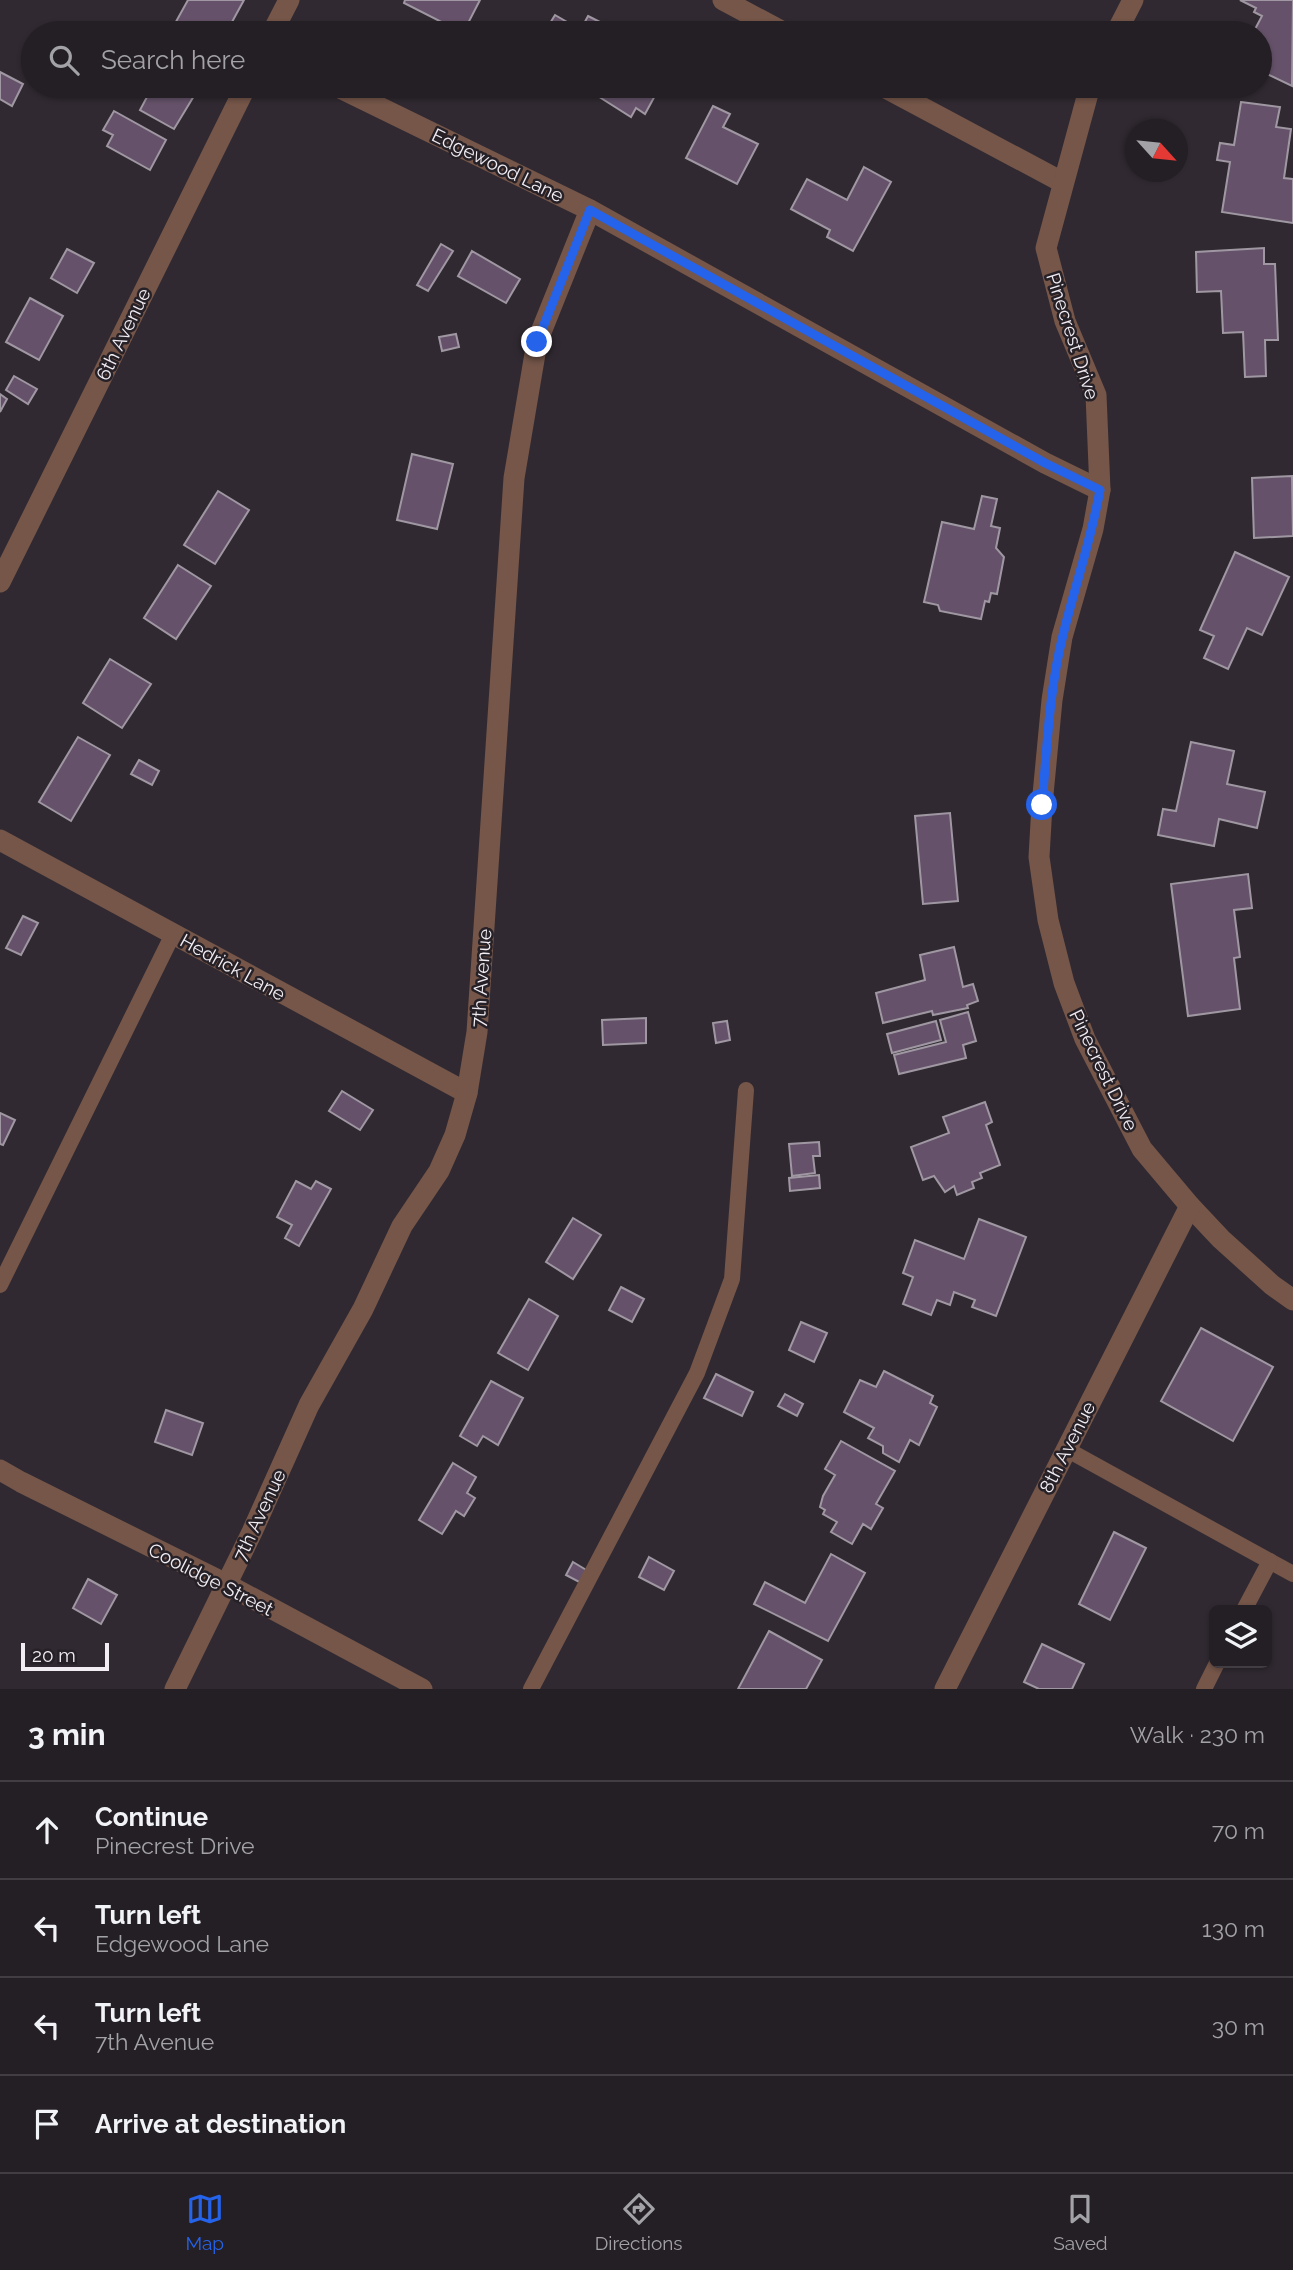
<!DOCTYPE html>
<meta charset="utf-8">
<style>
:root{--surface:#241f25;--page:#2c272d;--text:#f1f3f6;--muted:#a3a2a7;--line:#413d42;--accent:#2563eb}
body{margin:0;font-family:Raleway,sans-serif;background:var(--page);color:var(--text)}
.controls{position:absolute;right:21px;bottom:21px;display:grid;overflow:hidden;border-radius:10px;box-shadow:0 2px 5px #0004}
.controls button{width:63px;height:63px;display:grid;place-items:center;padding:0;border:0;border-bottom:2px solid var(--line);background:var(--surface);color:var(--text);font:35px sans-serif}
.compass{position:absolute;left:1125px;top:119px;width:63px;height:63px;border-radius:50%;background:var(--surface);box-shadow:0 2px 5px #0004;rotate:117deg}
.scale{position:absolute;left:21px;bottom:18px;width:88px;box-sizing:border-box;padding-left:7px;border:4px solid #f1edf3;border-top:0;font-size:19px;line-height:24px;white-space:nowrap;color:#f1edf3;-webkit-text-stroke:5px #262027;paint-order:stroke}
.stop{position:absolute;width:21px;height:21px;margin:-16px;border:5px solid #2563eb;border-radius:50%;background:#fff}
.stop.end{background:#2563eb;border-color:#fff;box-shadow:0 2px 7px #0008}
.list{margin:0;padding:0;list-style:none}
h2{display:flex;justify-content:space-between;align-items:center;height:91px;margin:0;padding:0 28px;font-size:30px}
h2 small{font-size:23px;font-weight:400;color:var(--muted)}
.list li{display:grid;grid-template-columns:46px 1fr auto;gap:21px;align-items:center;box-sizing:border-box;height:98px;padding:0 28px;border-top:2px solid var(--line)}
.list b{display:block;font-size:26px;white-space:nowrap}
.list p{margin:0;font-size:23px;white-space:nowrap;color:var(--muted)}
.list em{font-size:23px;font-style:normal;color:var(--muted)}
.icon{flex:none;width:38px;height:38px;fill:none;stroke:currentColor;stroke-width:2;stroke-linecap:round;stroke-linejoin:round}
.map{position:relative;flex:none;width:1293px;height:1689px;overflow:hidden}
.search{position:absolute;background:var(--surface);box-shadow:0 2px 5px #0004;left:21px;right:21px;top:21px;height:77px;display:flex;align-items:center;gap:18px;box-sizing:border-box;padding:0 24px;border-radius:38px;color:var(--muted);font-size:26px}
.sheet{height:483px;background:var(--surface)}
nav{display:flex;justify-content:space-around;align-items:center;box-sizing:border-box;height:98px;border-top:2px solid var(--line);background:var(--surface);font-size:19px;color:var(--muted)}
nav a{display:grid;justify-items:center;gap:4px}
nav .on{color:var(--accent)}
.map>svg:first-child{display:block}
.building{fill:#65526a;stroke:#9f98a2;stroke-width:2}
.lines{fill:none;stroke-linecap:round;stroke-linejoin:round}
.lane{stroke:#755649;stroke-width:16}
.street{stroke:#755649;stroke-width:21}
.route{stroke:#2563eb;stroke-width:9}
.labels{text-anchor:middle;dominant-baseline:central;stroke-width:5;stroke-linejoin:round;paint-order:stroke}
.street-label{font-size:19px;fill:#f1edf3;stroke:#262027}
</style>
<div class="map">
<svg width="1293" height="1689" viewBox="0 0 1293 1689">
<rect width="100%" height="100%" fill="#302931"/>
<!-- building -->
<g class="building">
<path d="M188,0H244L226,33H184L173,27Z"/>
<path d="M405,0H480L463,33L404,3Z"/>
<path d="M1240,0H1293L1292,86L1261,71L1264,65L1260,62V33H1253L1262,16L1254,12L1256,8Z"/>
<path d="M555,15L579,29L577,33H544Z"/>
<path d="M588,16L608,26L605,33H590L581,29Z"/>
<path d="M0,72L23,84L12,106L0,99Z"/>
<path d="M127,86H200L174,129L140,110L147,97Z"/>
<path d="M597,86H650L649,88L657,92L645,114L636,108L631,117L593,93Z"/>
<path d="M1241,102L1280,107L1276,127L1291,129L1284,178L1293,179V223L1222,212L1230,162L1217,160L1220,143L1234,145Z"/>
<path d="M713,106L730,114L723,127L758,144L737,184L686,158Z"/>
<path d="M114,111L166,140L150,170L107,146L113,135L103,130Z"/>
<path d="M864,167L891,182L853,251L827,237L830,230L791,209L807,179L847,200Z"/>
<path d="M441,244L453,251L428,291L417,285Z"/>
<path d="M1264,248V264H1275L1278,340H1265L1266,376L1245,377L1243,332L1223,333L1221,291L1197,292L1196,252Z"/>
<path d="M67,249L94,263L77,293L51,278Z"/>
<path d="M472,251L520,279L506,303L458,276Z"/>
<path d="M30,298L63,316L39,360L6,342Z"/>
<path d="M456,334L459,347L442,351L439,337Z"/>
<path d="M14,376L37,389L28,404L6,390Z"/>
<path d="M0,394L7,399L0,412Z"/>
<path d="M412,454L453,464L437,529L397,520Z"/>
<path d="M1292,476L1293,536L1254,538L1252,478Z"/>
<path d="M218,491L249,510L215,564L184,545Z"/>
<path d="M982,496L997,499L991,526L1000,528L996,548L1004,557L997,594L991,593L989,602L985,601L981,619L940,611L938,605L924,602L942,522L974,529Z"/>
<path d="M1235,552L1289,577L1262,635L1247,628L1228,669L1204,658L1214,636L1200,630Z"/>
<path d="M178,565L211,586L176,639L144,618Z"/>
<path d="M110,659L151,684L122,728L83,703Z"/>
<path d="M78,737L110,755L71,821L39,802Z"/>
<path d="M1191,742L1234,751L1227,784L1265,792L1257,828L1219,819L1214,846L1158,835L1163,809L1176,811Z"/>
<path d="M139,760L159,771L152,785L131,774Z"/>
<path d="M950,813L958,901L923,904L915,816Z"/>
<path d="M1248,874L1252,908L1234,910L1240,957L1234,958L1240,1009L1188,1016L1171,884Z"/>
<path d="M23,916L38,923L21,955L6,948Z"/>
<path d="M954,947L963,987L973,984L978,1001L967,1005L968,1008L933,1015L932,1011L883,1023L876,993L925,980L920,955Z"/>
<path d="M968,1012L976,1041L963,1045L966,1058L899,1074L894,1055L946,1042L940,1020Z"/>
<path d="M646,1018V1043L603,1045L602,1020Z"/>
<path d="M727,1021L730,1040L716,1043L713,1023Z"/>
<path d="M936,1021L941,1040L892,1053L887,1034Z"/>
<path d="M342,1091L373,1110L360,1130L329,1111Z"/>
<path d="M985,1102L992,1122L986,1125L1000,1165L980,1173L982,1178L972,1182L974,1188L957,1195L954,1186L945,1192L934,1176L923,1180L911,1147L949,1133L943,1117Z"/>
<path d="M0,1113L15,1120L3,1145L0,1144Z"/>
<path d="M819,1142L820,1156H813L815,1173L792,1176L789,1144Z"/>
<path d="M819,1175L820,1188L790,1191L789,1178Z"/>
<path d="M296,1181L311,1189L316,1181L331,1189L299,1246L285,1238L292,1225L277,1217Z"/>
<path d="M573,1218L601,1235L573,1279L546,1262Z"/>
<path d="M979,1219L1026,1237L996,1316L972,1307L975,1300L954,1292L950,1305L937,1300L931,1315L903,1304L913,1277L903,1273L915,1240L964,1259Z"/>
<path d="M621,1287L644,1299L632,1322L609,1310Z"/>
<path d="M529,1299L558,1316L528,1370L498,1353Z"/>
<path d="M801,1322L827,1333L814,1362L789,1350Z"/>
<path d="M1201,1328L1273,1367L1233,1441L1161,1401Z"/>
<path d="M884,1371L933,1396L930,1403L937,1407L919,1445L910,1440L899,1462L883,1453V1446L868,1438L874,1428L844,1412L860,1380L876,1387Z"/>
<path d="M716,1374L753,1392L742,1416L704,1398Z"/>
<path d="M491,1381L523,1398L498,1445L483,1436L477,1446L460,1436Z"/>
<path d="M785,1394L803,1404L797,1416L778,1406Z"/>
<path d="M166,1410L203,1423L192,1455L155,1442Z"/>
<path d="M841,1441L895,1471L876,1504L883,1508L871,1529L863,1524L852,1544L831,1532L837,1522L823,1514L825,1510L820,1507L823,1496L835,1475L825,1469Z"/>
<path d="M453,1463L476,1477L467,1493L475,1498L464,1516L456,1511L442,1534L419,1520Z"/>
<path d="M1114,1532L1146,1548L1110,1620L1079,1604Z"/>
<path d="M831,1554L865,1573L828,1641L754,1604L765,1582L805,1603Z"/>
<path d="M649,1557L674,1571L664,1590L639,1577Z"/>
<path d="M573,1562L588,1571L581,1583L566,1575Z"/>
<path d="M88,1579L117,1595L101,1624L73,1608Z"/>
<path d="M769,1631L822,1660L806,1689H738Z"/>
<path d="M1042,1644L1084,1664L1072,1689H1039L1024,1682Z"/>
</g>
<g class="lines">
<!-- lane -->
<g class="lane">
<path d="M0,1285L173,934"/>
<path d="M1066,1449L1293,1574"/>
<path d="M1244,1610L1270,1561"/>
<path d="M531,1689L697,1373L732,1279L746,1090"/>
<path d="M1204,1689L1217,1663"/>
</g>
<!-- street -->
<g class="street">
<path d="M723,0L785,33"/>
<path d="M272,33L289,0"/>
<path d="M1116,33L1133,0"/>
<path d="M336,86L590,210L1045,463L1100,490"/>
<path d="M882,86L1062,182"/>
<path d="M1090,86L1046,248L1065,321L1096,395L1100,490L1093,529L1062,637L1052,700L1042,805L1039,857L1048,920L1064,983L1085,1039L1142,1149L1190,1206L1221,1239L1272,1285L1293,1300"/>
<path d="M0,582L246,86"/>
<path d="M0,840L467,1093"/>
<path d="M0,1470L21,1482L226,1584L422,1689"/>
<path d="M175,1689L252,1532L309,1405L363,1309L402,1226L439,1171L455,1135L467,1093L477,1032L514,478L537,342L590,210"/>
<path d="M945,1689L1190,1206"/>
</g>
</g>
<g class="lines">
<!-- route -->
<path class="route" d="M537,342L590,210L1045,463L1100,490C1091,540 1075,586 1063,635C1049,690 1047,749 1042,805"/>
</g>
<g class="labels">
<!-- street labels -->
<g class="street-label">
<text transform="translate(498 165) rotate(26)">Edgewood Lane</text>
<text transform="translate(123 334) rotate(-64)">6th Avenue</text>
<text transform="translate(1073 336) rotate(72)">Pinecrest Drive</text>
<text transform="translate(233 967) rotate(29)">Hedrick Lane</text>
<text transform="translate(481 978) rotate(-86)">7th Avenue</text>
<text transform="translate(1104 1070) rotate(64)">Pinecrest Drive</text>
<text transform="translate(1067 1447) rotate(-63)">8th Avenue</text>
<text transform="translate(259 1515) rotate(-65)">7th Avenue</text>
<text transform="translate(211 1579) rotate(27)">Coolidge Street</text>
</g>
</g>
</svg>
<div class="controls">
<button><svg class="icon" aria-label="layers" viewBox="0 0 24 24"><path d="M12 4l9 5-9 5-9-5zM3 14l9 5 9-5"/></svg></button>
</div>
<svg class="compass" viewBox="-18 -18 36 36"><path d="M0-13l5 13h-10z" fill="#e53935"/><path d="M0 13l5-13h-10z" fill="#a3a2a7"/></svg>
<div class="scale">20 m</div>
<div class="stop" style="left:1042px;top:805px"></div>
<div class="stop end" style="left:537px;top:342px"></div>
<div class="search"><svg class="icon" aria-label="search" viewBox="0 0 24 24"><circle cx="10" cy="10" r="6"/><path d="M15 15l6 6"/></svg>Search here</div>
</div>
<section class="sheet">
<h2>3 min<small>Walk · 230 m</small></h2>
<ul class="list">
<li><svg class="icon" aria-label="ahead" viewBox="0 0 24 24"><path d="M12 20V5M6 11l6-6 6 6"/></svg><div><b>Continue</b><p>Pinecrest Drive</p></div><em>70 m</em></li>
<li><svg class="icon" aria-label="left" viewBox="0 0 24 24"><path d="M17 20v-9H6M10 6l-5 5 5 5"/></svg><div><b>Turn left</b><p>Edgewood Lane</p></div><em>130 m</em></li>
<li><svg class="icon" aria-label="left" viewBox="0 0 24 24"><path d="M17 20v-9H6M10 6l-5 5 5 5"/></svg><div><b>Turn left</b><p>7th Avenue</p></div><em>30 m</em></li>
<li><svg class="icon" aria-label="arrive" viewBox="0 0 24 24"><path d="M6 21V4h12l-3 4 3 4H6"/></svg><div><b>Arrive at destination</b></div></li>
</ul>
</section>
<nav>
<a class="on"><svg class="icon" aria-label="map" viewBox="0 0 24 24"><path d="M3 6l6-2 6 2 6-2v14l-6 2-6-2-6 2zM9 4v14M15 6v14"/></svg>Map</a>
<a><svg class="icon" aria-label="directions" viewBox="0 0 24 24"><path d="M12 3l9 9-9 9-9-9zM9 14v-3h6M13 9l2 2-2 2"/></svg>Directions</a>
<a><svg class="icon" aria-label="saved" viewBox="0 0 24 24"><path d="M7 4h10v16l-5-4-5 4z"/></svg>Saved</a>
</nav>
